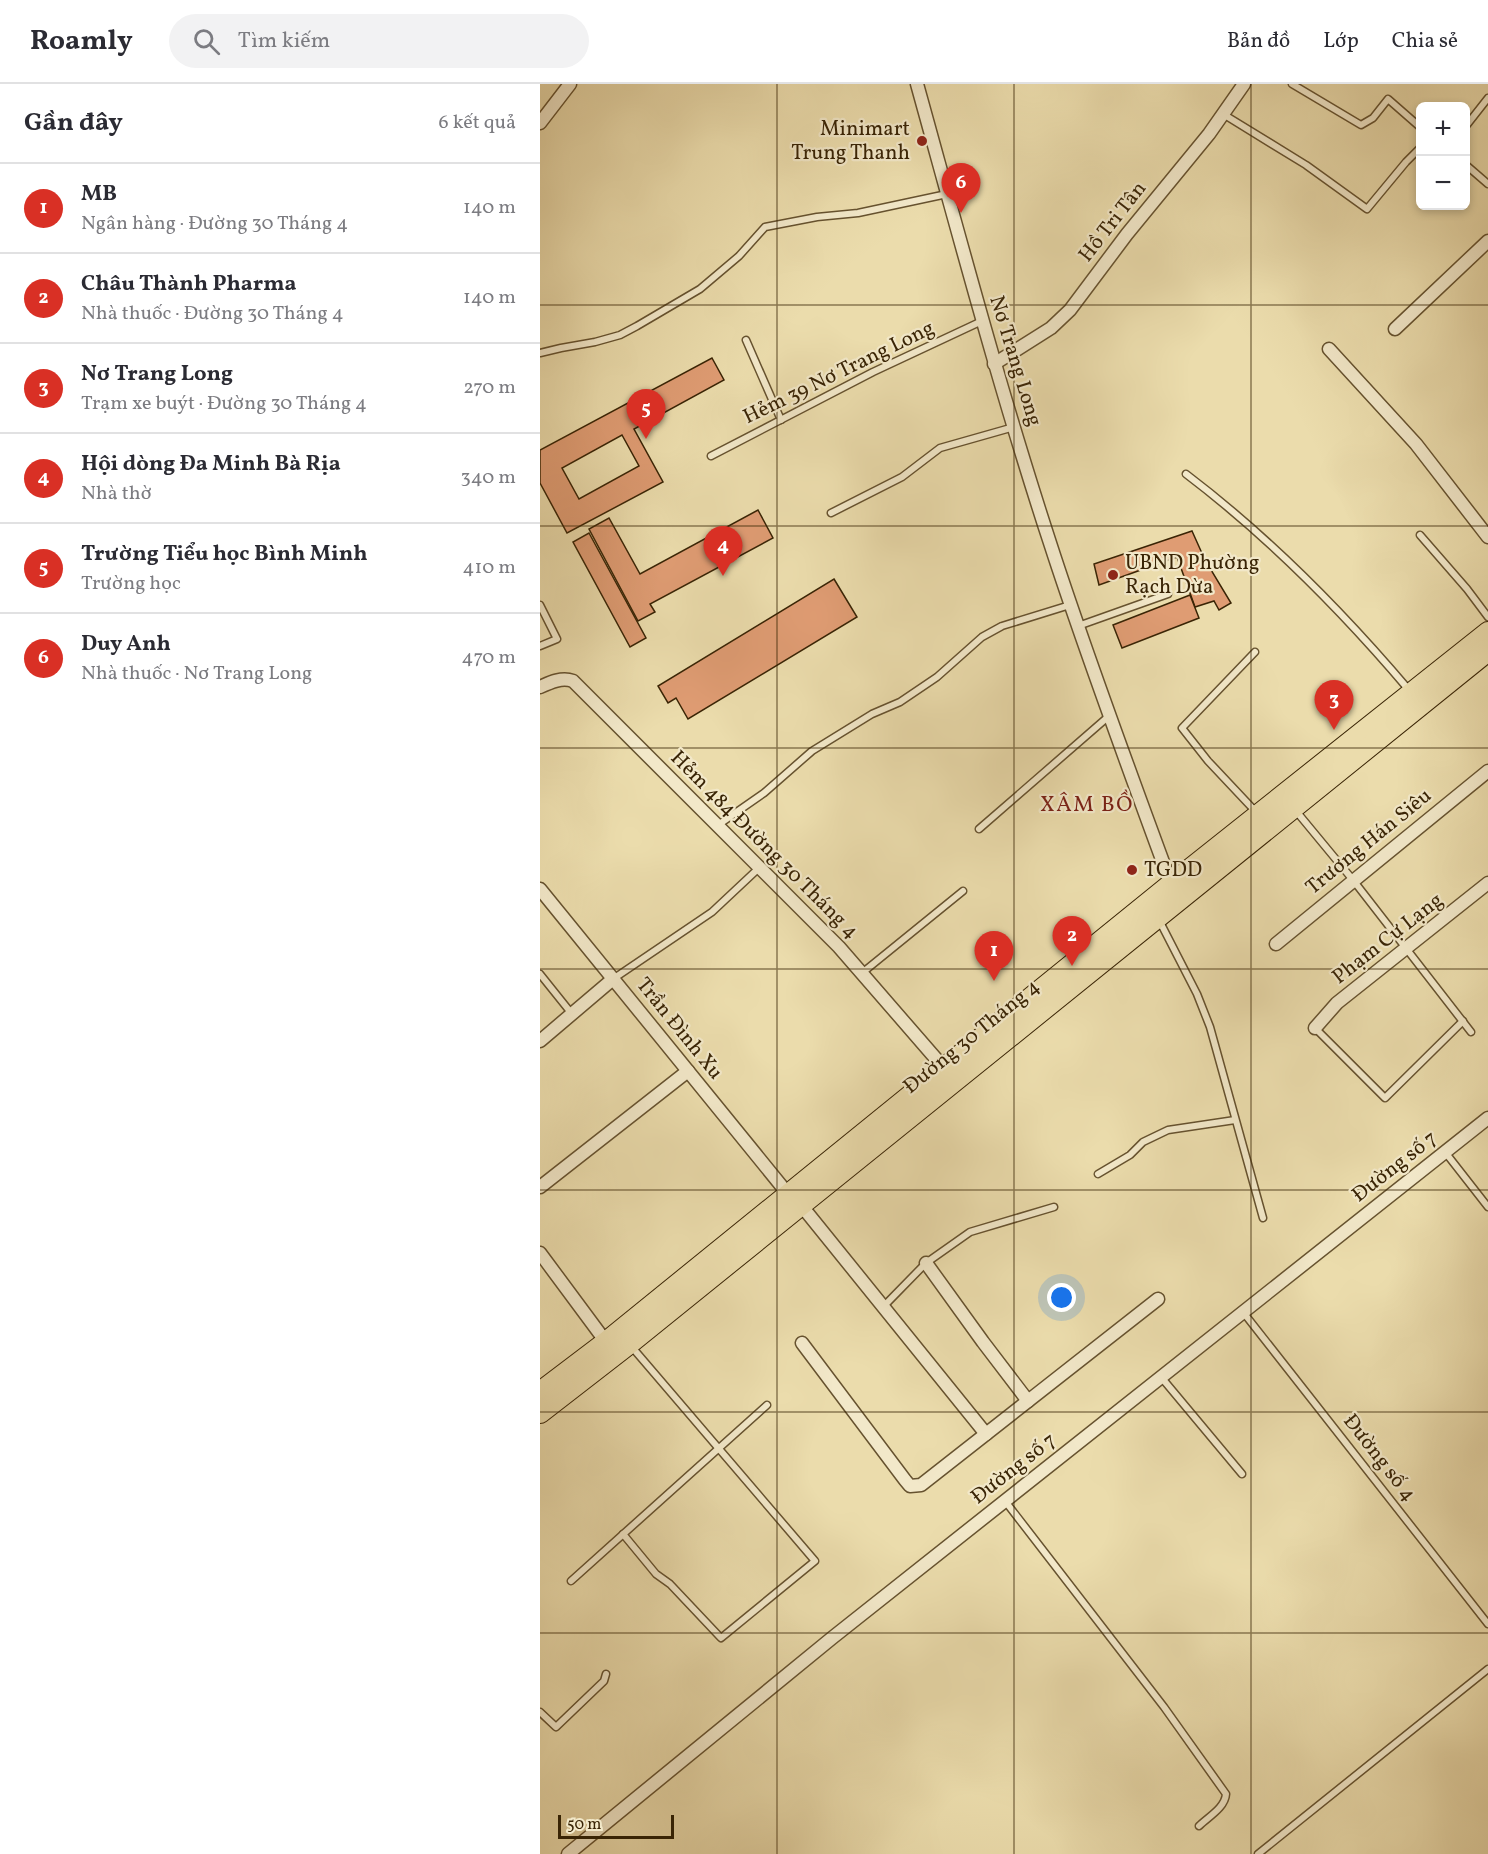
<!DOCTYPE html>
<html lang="vi">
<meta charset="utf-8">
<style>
:root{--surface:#fff;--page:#f2f2f3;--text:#2b2b33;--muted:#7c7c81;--line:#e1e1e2;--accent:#d93025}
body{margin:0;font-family:Vollkorn,serif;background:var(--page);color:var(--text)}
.controls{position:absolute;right:18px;top:18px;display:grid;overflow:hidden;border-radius:9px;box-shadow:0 3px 9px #0003}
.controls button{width:54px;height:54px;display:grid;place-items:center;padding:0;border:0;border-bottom:2px solid var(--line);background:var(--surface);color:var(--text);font:30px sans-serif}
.scale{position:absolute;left:18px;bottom:15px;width:116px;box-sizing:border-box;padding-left:6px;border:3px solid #392405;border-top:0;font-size:16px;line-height:21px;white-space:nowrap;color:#392405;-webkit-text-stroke:4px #f2e8c9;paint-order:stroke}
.you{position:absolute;left:522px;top:1214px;width:21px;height:21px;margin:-15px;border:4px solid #fff;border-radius:50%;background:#1a73e8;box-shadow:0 0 0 9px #1a73e833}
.badge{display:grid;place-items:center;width:39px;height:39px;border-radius:50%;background:var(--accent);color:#fff;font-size:20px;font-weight:700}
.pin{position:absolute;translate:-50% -50px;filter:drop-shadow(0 2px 3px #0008)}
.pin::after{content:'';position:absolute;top:32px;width:21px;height:18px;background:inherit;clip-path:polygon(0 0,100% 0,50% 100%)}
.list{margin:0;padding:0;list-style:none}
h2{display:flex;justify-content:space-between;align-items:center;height:78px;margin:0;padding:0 24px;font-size:26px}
h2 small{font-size:20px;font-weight:400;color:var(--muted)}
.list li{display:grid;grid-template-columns:39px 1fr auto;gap:18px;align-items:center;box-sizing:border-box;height:90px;padding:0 24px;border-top:2px solid var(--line)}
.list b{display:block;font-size:22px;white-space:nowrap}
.list p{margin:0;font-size:20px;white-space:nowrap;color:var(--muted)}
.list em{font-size:20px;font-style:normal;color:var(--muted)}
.icon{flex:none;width:33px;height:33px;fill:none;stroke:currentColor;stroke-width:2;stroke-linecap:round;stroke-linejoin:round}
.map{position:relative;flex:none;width:948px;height:1770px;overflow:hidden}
header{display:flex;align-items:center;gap:36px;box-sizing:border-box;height:84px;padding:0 30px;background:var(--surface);border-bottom:2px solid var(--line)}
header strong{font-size:28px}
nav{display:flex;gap:33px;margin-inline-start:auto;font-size:21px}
.search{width:420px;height:54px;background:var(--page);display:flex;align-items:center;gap:15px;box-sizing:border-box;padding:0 21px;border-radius:33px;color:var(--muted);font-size:22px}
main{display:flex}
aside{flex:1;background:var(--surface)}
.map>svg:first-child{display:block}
.building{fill:#df9c73;stroke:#392405;stroke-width:1.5;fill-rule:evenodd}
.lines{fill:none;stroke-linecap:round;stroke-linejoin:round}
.lane-casing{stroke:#66522f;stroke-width:9}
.street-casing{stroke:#66522f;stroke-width:15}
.primary-casing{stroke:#392405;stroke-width:22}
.lane{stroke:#f2e8c9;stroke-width:6}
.street{stroke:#f2e8c9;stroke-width:12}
.primary{stroke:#ebdcac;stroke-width:20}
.grid{fill:none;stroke:#392405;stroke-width:1.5;stroke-opacity:0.55}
.poi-dot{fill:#8f2418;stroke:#f2e8c9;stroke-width:2}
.labels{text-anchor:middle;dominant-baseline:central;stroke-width:4.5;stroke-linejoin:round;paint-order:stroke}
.poi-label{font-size:21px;fill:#392405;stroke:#f2e8c9;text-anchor:start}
.street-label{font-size:21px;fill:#392405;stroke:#f2e8c9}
.neighbourhood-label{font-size:22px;letter-spacing:1.5px;fill:#7a1f14;stroke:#f2e8c9}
</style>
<header>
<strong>Roamly</strong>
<div class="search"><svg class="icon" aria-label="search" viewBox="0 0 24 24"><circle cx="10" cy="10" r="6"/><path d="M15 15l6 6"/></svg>Tìm kiếm</div>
<nav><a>Bản đồ</a><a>Lớp</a><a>Chia sẻ</a></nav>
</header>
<main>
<aside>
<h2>Gần đây<small>6 kết quả</small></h2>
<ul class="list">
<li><span class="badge">1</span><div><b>MB</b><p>Ngân hàng · Đường 30 Tháng 4</p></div><em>140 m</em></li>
<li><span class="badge">2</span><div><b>Châu Thành Pharma</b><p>Nhà thuốc · Đường 30 Tháng 4</p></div><em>140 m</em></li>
<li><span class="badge">3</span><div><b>Nơ Trang Long</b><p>Trạm xe buýt · Đường 30 Tháng 4</p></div><em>270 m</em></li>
<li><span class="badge">4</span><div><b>Hội dòng Đa Minh Bà Rịa</b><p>Nhà thờ</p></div><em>340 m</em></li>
<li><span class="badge">5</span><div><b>Trường Tiểu học Bình Minh</b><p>Trường học</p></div><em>410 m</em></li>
<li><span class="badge">6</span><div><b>Duy Anh</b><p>Nhà thuốc · Nơ Trang Long</p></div><em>470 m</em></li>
</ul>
</aside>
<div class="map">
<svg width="948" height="1770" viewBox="0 0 948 1770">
<rect width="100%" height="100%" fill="#ebdcac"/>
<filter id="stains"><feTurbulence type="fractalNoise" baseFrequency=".00333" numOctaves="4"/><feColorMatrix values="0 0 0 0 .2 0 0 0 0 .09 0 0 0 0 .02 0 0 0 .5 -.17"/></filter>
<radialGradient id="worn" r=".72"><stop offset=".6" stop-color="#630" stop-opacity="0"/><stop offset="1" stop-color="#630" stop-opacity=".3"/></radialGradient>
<!-- building -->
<g class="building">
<path d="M172,274L184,296L94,345L123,398L27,449L0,399V366ZM82,351L99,382L39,415L22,384Z"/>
<path d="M218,426L233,454L110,520L115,528L98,537L49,445L69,434L100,490Z"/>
<path d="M652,447L665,476L691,519L679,526L674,517L655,523L637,473L559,501L554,480Z"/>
<path d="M49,449L106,554L90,563L33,458Z"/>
<path d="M294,495L317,533L148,635L136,614L128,619L118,602Z"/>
<path d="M650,511L659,534L582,564L573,541Z"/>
</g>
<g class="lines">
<defs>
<g id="lane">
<path d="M752,0L821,41L833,34L848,15L880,43"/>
<path d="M683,30L766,81L827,125L866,78L880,64"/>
<path d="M926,42L948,14"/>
<path d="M926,81L948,100"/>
<path d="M206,256L241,336"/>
<path d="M0,269L21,264L55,258L80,251L97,242L160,205L199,172L225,143L277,133L318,129L407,110"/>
<path d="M171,372L333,288L442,237"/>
<path d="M646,390C729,453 802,527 869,606"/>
<path d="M291,429L362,393L400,364L474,343"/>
<path d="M880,451L927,505L948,533"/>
<path d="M0,521L17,555L0,562"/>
<path d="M538,542L628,510"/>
<path d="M715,568L642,644L668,677L716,728"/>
<path d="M756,727L813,796L931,948"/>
<path d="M178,741L224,709L272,667L332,630L360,618L397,593L442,553L462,542L530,521"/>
<path d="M439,745L569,632"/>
<path d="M619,836L657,910L670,943L723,1134"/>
<path d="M322,889L423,807"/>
<path d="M0,890L32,930"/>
<path d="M73,895L172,828L220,783"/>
<path d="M775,944L845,1014L923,937"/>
<path d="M905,1068L948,1123"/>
<path d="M558,1090L590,1071L603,1058L628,1046L695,1036"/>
<path d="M343,1223L386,1179L430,1148L514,1123"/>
<path d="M703,1228L948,1540"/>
<path d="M621,1293L702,1390"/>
<path d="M465,1417L624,1623L686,1710C685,1724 668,1733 659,1742"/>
<path d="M83,1450L116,1490L130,1500L181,1554L275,1477L91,1262"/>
<path d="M31,1497L227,1321"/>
<path d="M0,1628L16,1643L64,1597L66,1590"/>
<path d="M718,1770L948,1585"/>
</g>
<g id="street">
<path d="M377,0C420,155 461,310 511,462C548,576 590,688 631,800"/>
<path d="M0,39L30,0"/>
<path d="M855,245L948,157"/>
<path d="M789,265L876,360L948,453"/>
<path d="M454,280L511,244L530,226L587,150L669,50L704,0"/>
<path d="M0,603C11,598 22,593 33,597L299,863L404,984"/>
<path d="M0,805L248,1110L261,1121L446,1350"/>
<path d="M736,860L948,687"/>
<path d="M775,944L797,919L948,799"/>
<path d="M0,957L73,895"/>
<path d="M0,1103L148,987"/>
<path d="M0,1169L66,1258"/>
<path d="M386,1179L443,1258L488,1317"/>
<path d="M262,1259L365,1396L370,1402L381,1401L618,1215"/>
<path d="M28,1770L292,1554L948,1034"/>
</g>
<g id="primary">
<path d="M0,1308L66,1258L631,800L948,548"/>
<path d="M0,1329L89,1260L948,567"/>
</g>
</defs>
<!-- lane casing -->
<use href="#lane" class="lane-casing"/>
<!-- street casing -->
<use href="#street" class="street-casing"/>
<!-- primary casing -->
<use href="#primary" class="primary-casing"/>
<!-- lane -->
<use href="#lane" class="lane"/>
<!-- street -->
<use href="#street" class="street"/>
<!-- primary -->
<use href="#primary" class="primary"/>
</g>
<!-- grid -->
<path class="grid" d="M237,0V1770M474,0V1770M711,0V1770M0,221H948M0,442H948M0,664H948M0,885H948M0,1106H948M0,1328H948M0,1549H948"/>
<!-- markers -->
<g class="poi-dot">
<circle cx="382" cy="57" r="6"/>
<circle cx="573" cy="491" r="6"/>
<circle cx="592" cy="786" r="6"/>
</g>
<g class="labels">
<!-- poi labels -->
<g class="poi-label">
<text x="370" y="45" text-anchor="end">Minimart<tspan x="370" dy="24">Trung Thanh</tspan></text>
<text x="585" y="479">UBND Phường<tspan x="585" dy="24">Rạch Dừa</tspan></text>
<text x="604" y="786">TGDD</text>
</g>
<!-- street labels -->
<g class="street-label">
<text transform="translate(573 138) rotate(-52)">Hồ Tri Tân</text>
<text transform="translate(475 277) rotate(73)">Nơ Trang Long</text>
<text transform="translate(299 289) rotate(-26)">Hẻm 39 Nơ Trang Long</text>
<text transform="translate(829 758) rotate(-39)">Trương Hán Siêu</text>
<text transform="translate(224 761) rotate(45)">Hẻm 484 Đường 30 Tháng 4</text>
<text transform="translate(848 855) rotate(-38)">Phạm Cự Lạng</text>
<text transform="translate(139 945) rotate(51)">Trần Đình Xu</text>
<text transform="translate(432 953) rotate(-39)">Đường 30 Tháng 4</text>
<text transform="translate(855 1083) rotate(-38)">Đường số 7</text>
<text transform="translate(839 1374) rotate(52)">Đường số 4</text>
<text transform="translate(474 1385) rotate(-38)">Đường số 7</text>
</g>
<!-- neighbourhood labels -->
<g class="neighbourhood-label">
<text x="547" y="721">XÂM BỒ</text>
</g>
</g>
<rect width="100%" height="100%" filter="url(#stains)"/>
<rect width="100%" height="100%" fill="url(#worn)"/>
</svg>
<div class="controls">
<button>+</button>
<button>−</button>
</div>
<div class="scale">50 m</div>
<div class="you"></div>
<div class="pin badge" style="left:454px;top:897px">1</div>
<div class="pin badge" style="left:532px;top:882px">2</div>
<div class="pin badge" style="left:794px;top:646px">3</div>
<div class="pin badge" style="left:183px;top:492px">4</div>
<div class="pin badge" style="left:106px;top:355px">5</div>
<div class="pin badge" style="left:421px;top:129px">6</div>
</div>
</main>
